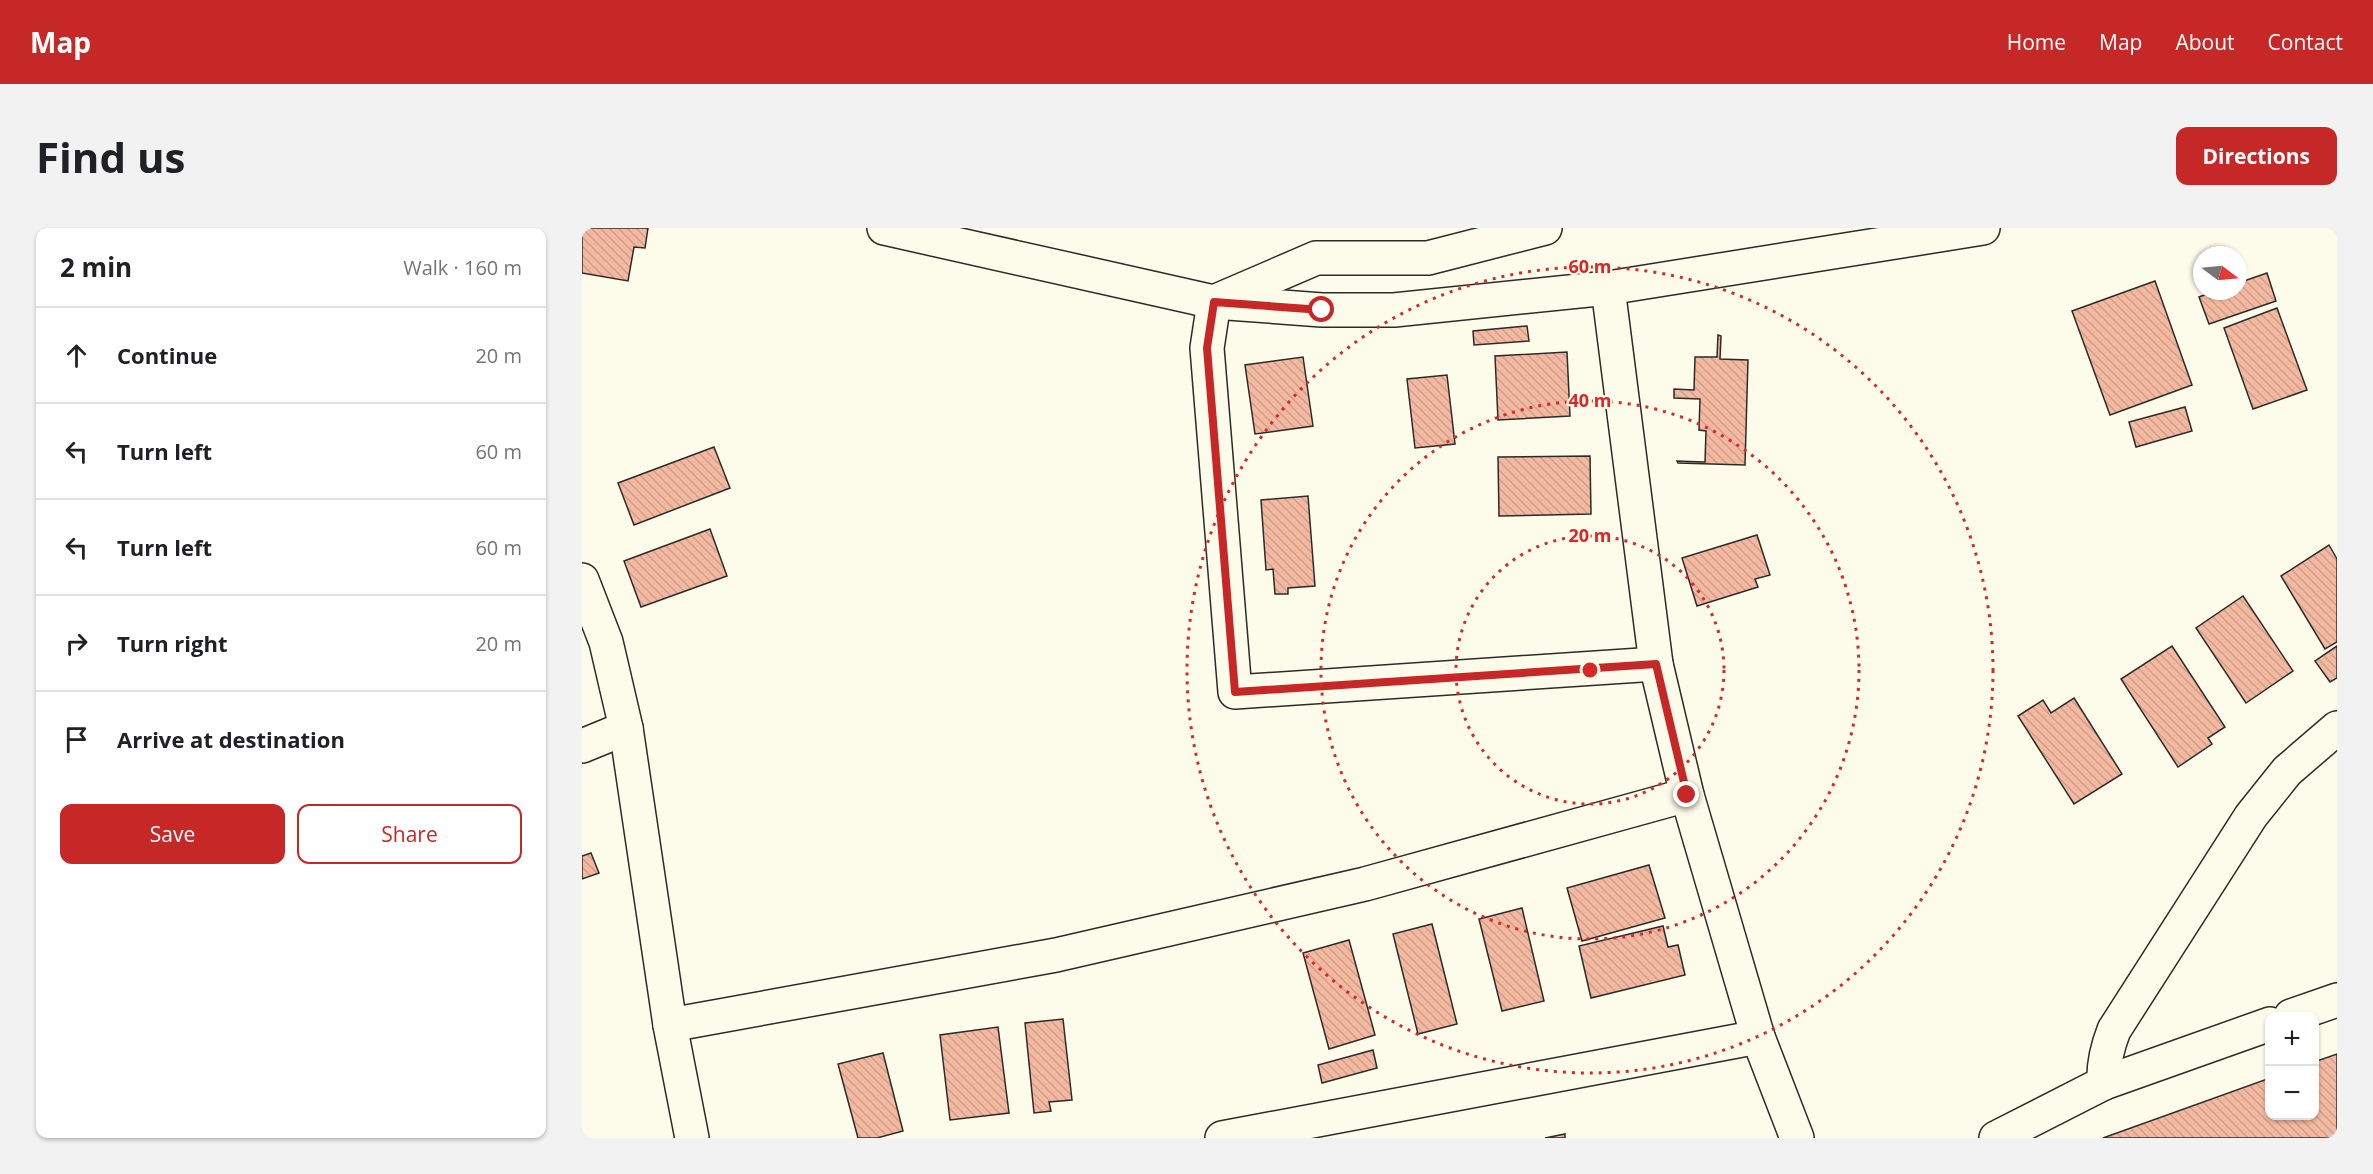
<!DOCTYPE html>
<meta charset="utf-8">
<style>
:root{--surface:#fff;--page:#f2f2f2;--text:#202124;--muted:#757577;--line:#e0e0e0;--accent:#c62828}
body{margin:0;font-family:"Open Sans",sans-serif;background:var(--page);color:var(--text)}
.controls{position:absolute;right:18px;bottom:18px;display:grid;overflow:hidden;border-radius:12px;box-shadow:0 2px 4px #0004}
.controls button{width:54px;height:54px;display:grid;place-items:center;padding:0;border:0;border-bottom:2px solid var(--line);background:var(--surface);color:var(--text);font:30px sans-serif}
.compass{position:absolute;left:1611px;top:18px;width:54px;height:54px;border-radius:50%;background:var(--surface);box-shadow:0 2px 4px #0004;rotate:106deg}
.stop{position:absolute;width:18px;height:18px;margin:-14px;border:4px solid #c62828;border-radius:50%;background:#fff}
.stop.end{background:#c62828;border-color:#fff;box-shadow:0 2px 6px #0008}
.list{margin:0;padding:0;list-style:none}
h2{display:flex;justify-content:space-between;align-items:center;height:78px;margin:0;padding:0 24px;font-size:26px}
h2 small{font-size:20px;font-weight:400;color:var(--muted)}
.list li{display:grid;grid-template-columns:39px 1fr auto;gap:18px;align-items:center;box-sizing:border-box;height:96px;padding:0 24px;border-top:2px solid var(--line)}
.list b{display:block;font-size:22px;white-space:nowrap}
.list em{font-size:20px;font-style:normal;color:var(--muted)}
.actions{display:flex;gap:12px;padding:18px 24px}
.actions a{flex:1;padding:14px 0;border:2px solid var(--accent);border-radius:12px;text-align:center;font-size:21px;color:var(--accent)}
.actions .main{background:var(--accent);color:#fff}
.icon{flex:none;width:33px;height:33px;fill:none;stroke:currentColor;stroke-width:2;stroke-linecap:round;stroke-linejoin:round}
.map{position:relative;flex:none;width:1755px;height:910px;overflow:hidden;border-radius:12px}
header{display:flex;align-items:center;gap:36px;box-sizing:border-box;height:84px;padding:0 30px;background:var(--accent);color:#fff}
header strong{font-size:28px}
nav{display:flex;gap:33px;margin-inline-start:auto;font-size:21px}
.intro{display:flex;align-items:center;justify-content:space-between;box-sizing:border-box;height:144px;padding:0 36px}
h1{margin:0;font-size:42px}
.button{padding:15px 27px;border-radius:12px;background:var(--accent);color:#fff;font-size:21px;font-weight:700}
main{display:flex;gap:36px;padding:0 36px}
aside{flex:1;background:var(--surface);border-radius:12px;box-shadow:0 2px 4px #0004}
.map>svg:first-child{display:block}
.building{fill:url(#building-back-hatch);stroke:#2b2b2b;stroke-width:1.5}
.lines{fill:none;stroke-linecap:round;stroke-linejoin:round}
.minor-casing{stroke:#2b2b2b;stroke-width:36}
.tertiary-casing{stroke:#2b2b2b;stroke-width:36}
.minor{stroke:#fdfbea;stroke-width:33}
.tertiary{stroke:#fdfbea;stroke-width:33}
.route{stroke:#c62828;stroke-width:8}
.ring{fill:none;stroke:#d62828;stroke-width:3;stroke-dasharray:3 6}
.centre{fill:#d62828;stroke:#fdfbea;stroke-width:3}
.ring-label{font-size:18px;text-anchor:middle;font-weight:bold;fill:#d62828;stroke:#fdfbea;stroke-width:4.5;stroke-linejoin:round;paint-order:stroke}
</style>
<header>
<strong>Map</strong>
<nav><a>Home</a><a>Map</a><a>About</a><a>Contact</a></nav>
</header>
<div class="intro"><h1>Find us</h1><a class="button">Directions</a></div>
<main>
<aside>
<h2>2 min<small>Walk · 160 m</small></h2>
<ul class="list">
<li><svg class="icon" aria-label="ahead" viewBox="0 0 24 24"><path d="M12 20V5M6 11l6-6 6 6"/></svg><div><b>Continue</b></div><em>20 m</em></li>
<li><svg class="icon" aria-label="left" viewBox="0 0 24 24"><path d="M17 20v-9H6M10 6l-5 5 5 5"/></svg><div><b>Turn left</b></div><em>60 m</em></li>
<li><svg class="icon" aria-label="left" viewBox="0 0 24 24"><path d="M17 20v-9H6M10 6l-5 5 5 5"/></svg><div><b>Turn left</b></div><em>60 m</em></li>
<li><svg class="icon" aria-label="right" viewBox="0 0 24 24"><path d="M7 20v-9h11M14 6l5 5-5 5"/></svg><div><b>Turn right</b></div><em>20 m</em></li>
<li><svg class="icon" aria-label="arrive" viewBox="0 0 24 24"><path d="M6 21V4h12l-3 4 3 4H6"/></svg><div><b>Arrive at destination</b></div></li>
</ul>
<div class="actions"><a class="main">Save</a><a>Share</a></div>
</aside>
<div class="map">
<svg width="1755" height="910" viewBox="0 0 1755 910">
<defs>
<pattern id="building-back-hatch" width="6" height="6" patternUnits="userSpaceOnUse" patternTransform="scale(1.5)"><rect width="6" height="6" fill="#f2b8a0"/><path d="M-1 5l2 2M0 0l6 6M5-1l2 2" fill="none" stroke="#d09e8a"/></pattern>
</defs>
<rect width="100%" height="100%" fill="#fdfbea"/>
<!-- building -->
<g class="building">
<path d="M0,0H66L63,20L52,19L46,53L0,45Z"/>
<path d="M1685,45L1694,73L1627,96L1617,69L1633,63H1656V55Z"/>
<path d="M1573,53L1610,157L1528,187L1490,83Z"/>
<path d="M1695,80L1725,162L1671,181L1642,100Z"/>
<path d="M945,98L947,113L892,117L891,103Z"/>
<path d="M1136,107L1139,108L1138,131L1166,132L1163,237L1096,235L1095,233L1123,234L1124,203L1117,202L1118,171L1092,170V161L1112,162L1113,129H1135Z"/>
<path d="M985,124L988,188L916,192L913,128Z"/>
<path d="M721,129L731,198L673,206L663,137Z"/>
<path d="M865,147L873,216L833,220L825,151Z"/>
<path d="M1603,179L1610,203L1554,219L1547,194Z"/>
<path d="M132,219L148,260L52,297L36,255Z"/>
<path d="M1008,228L1009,286L917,288L916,229Z"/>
<path d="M726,268L733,358L706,360V366H693L691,341L684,342L679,272Z"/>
<path d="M128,301L145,348L59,379L42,333Z"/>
<path d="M1175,307L1188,347L1173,351L1176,359L1115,378L1100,330Z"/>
<path d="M1747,317L1755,331V414L1743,421L1699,348Z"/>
<path d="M1661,368L1711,443L1664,475L1614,400Z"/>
<path d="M1590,418L1643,499L1626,510L1630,516L1596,539L1539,451Z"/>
<path d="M1755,418V450L1748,454L1733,433Z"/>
<path d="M1492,470L1540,546L1492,576L1436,488L1461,472L1469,485Z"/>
<path d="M9,625L17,645L0,651V628Z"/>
<path d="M1067,637L1083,690L1000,713L985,660Z"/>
<path d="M940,680L962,773L920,783L897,691Z"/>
<path d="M850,696L875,796L836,806L811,706Z"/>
<path d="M1081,698L1086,719L1096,717L1103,747L1009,770L997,718Z"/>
<path d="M767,712L793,807L747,821L721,725Z"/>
<path d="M481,791L490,872L467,874L469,883L452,885L443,795Z"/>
<path d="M416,799L427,885L368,892L358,807Z"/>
<path d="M791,822L795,840L740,855L736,837Z"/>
<path d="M301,825L321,903L295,910H276L256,836Z"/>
<path d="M1755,826V907L1748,910H1521L1688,850V888H1732V834Z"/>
<path d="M983,906V910H963Z"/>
</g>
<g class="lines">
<defs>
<g id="minor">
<path d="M963,0L846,30H734L632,74L625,120L653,464L1074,436"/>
<path d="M1026,60L1074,436L1105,567L1176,809L1215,910"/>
<path d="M0,352L24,414L44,500L88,797L110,910"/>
<path d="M0,518L44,500"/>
<path d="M1709,788L1755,772"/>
<path d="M88,797L474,727L783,656L1105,567"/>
<path d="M1522,855C1521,836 1525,820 1532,802L1669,588L1705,543L1755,500"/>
<path d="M640,910L1176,809"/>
<path d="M1414,910L1522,855L1688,796"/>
</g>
<path id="tertiary" d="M302,0L632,74L740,82H812L1026,60L1401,0"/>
</defs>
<!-- minor casing -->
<use href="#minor" class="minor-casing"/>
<!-- tertiary casing -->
<use href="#tertiary" class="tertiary-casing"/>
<!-- minor -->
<use href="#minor" class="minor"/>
<!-- tertiary -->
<use href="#tertiary" class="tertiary"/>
</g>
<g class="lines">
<!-- route -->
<path class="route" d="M740,82L632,74L625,120L653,464L1074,436L1105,567"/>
</g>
<!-- distance rings -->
<g class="ring">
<circle cx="1008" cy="442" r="134"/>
<circle cx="1008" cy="442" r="269"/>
<circle cx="1008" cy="442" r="403"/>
</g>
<circle cx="1008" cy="442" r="9" class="centre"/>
<g class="ring-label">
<text x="1008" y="45">60 m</text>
<text x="1008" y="179">40 m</text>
<text x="1008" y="314">20 m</text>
</g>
</svg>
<div class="controls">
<button>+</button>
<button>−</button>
</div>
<svg class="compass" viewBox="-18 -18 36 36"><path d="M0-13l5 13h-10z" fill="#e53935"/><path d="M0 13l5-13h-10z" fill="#757577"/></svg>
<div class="stop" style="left:740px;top:82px"></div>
<div class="stop end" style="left:1105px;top:567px"></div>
</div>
</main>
